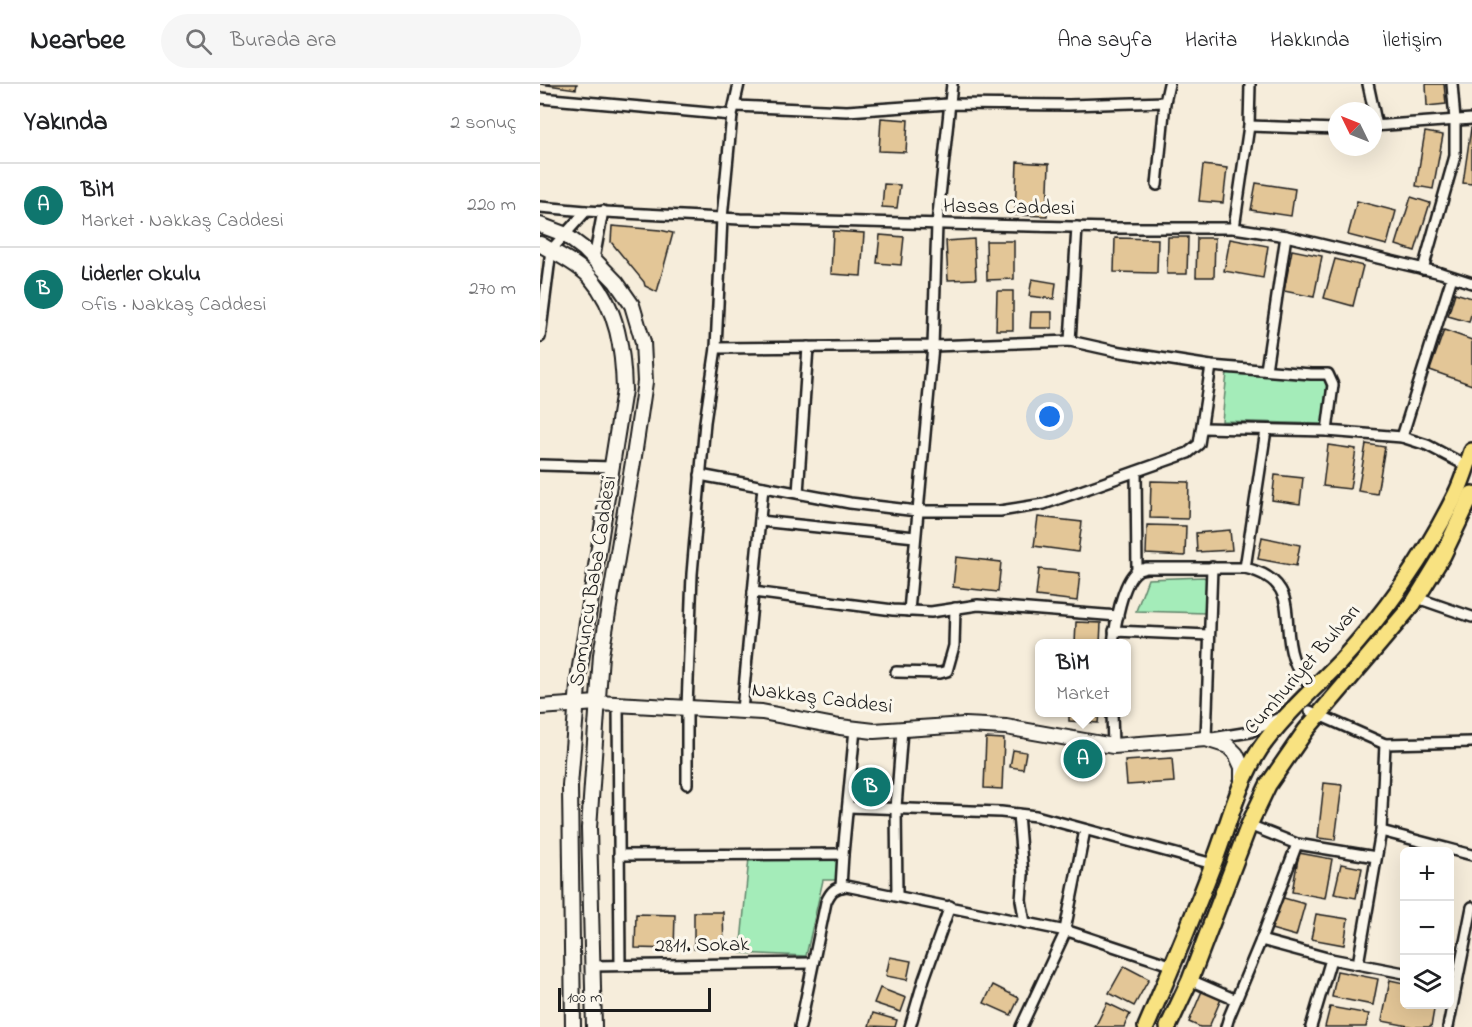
<!DOCTYPE html>
<html lang="tr">
<meta charset="utf-8">
<style>
:root{--surface:#fff;--page:#f6f6f6;--text:#202124;--muted:#757577;--line:#e0e0e0;--accent:#0f766e}
body{margin:0;font-family:"Indie Flower",sans-serif;background:var(--page);color:var(--text)}
.controls{position:absolute;right:18px;bottom:18px;display:grid;overflow:hidden;border-radius:9px;box-shadow:0 6px 24px #0002}
.controls button{width:54px;height:54px;display:grid;place-items:center;padding:0;border:0;border-bottom:2px solid var(--line);background:var(--surface);color:var(--text);font:30px sans-serif}
.compass{position:absolute;left:788px;top:18px;width:54px;height:54px;border-radius:50%;background:var(--surface);box-shadow:0 6px 24px #0002;rotate:313deg}
.scale{position:absolute;left:18px;bottom:15px;width:153px;box-sizing:border-box;padding-left:6px;border:3px solid #1c1c1c;border-top:0;font-size:16px;line-height:21px;white-space:nowrap;color:#1c1c1c;-webkit-text-stroke:4px #fbf7ec;paint-order:stroke}
.you{position:absolute;left:510px;top:333px;width:21px;height:21px;margin:-15px;border:4px solid #fff;border-radius:50%;background:#1a73e8;box-shadow:0 0 0 9px #1a73e833}
.badge{display:grid;place-items:center;width:39px;height:39px;border-radius:50%;background:var(--accent);color:#fff;font-size:20px;font-weight:700}
.pin{position:absolute;translate:-50% -50%;border:3px solid #fff;box-shadow:0 2px 6px #0006}
.popup{position:absolute;left:495px;top:555px;width:96px;height:78px;box-sizing:border-box;display:grid;place-content:center;border-radius:9px;background:var(--surface);filter:drop-shadow(0 2px 4px #0005);font-size:20px;white-space:nowrap;color:var(--muted)}
.popup b{font-size:22px;color:var(--text)}
.popup::after{content:'';position:absolute;left:50%;top:100%;margin-left:-12px;border:12px solid transparent;border-top-color:var(--surface)}
.list{margin:0;padding:0;list-style:none}
h2{display:flex;justify-content:space-between;align-items:center;height:78px;margin:0;padding:0 24px;font-size:26px}
h2 small{font-size:20px;font-weight:400;color:var(--muted)}
.list li{display:grid;grid-template-columns:39px 1fr auto;gap:18px;align-items:center;box-sizing:border-box;height:84px;padding:0 24px;border-top:2px solid var(--line)}
.list b{display:block;font-size:22px;white-space:nowrap}
.list p{margin:0;font-size:20px;white-space:nowrap;color:var(--muted)}
.list em{font-size:20px;font-style:normal;color:var(--muted)}
.icon{flex:none;width:33px;height:33px;fill:none;stroke:currentColor;stroke-width:2;stroke-linecap:round;stroke-linejoin:round}
.map{position:relative;flex:none;width:932px;height:943px;overflow:hidden}
header{display:flex;align-items:center;gap:36px;box-sizing:border-box;height:84px;padding:0 30px;background:var(--surface);border-bottom:2px solid var(--line)}
header strong{font-size:28px}
nav{display:flex;gap:33px;margin-inline-start:auto;font-size:21px}
.search{width:420px;height:54px;background:var(--page);display:flex;align-items:center;gap:15px;box-sizing:border-box;padding:0 21px;border-radius:33px;color:var(--muted);font-size:22px}
main{display:flex}
aside{flex:1;background:var(--surface)}
.map>svg:first-child{display:block}
.green{fill:#a4ecb9;stroke:#60846a;stroke-width:1.5}
.building{fill:#e3c697;stroke:#1c1c1c;stroke-width:1.5}
.lines{fill:none;stroke-linecap:round;stroke-linejoin:round}
.street-casing{stroke:#1c1c1c;stroke-width:14}
.secondary-casing{stroke:#1c1c1c;stroke-width:18}
.primary-casing{stroke:#1c1c1c;stroke-width:20}
.street{stroke:#fbf7ec;stroke-width:9}
.secondary{stroke:#fbf7ec;stroke-width:14}
.primary{stroke:#f8e281;stroke-width:15}
.labels{text-anchor:middle;dominant-baseline:central;stroke-width:6;stroke-linejoin:round;paint-order:stroke}
.street-label{font-size:21px;fill:#1c1c1c;stroke:#fbf7ec}
</style>
<header>
<strong>Nearbee</strong>
<div class="search"><svg class="icon" aria-label="search" viewBox="0 0 24 24"><circle cx="10" cy="10" r="6"/><path d="M15 15l6 6"/></svg>Burada ara</div>
<nav><a>Ana sayfa</a><a>Harita</a><a>Hakkında</a><a>İletişim</a></nav>
</header>
<main>
<aside>
<h2>Yakında<small>2 sonuç</small></h2>
<ul class="list">
<li><span class="badge">A</span><div><b>BİM</b><p>Market · Nakkaş Caddesi</p></div><em>220 m</em></li>
<li><span class="badge">B</span><div><b>Liderler Okulu</b><p>Ofis · Nakkaş Caddesi</p></div><em>270 m</em></li>
</ul>
</aside>
<div class="map">
<svg width="932" height="943" viewBox="0 0 932 943">
<rect width="100%" height="100%" fill="#f6eddb"/>
<filter id="ink" filterUnits="userSpaceOnUse"><feTurbulence type="fractalNoise" baseFrequency=".0167" numOctaves="2"/><feDisplacementMap in="SourceGraphic" scale="12" xChannelSelector="R" yChannelSelector="G"/><feConvolveMatrix kernelMatrix="1 2 1 2 8 2 1 2 1" color-interpolation-filters="sRGB"/></filter>
<g filter="url(#ink)">
<!-- green -->
<g class="green">
<path d="M687,289L787,296L783,340L682,337Z"/>
<path d="M664,493L668,497L666,529L596,527L608,495Z"/>
<path d="M298,771V796H283L266,872L200,869L209,774Z"/>
</g>
<!-- building -->
<g class="building">
<path d="M0,0H37L36,5Z"/>
<path d="M886,0H904L906,20L887,22Z"/>
<path d="M341,34L368,36L366,68L339,67Z"/>
<path d="M931,44H932V100L923,99Z"/>
<path d="M885,48L903,51L893,105L876,102Z"/>
<path d="M477,78L509,80L507,132L475,131Z"/>
<path d="M663,81L687,84L683,119L659,117Z"/>
<path d="M716,99L755,105L751,132L711,126Z"/>
<path d="M344,100L360,101L357,124L342,123Z"/>
<path d="M871,113L890,119L875,167L856,161Z"/>
<path d="M817,117L856,127L847,161L808,151Z"/>
<path d="M72,142L120,146L133,149L117,208L105,202L104,198L71,158Z"/>
<path d="M293,147L324,149L321,192L291,190Z"/>
<path d="M340,151L364,153L361,181L337,179Z"/>
<path d="M628,153H648L647,190H627Z"/>
<path d="M575,154L618,155L617,189L574,188Z"/>
<path d="M657,154H675L674,193H656Z"/>
<path d="M434,155L436,195L408,196L406,157Z"/>
<path d="M690,155L728,162L723,194L684,187Z"/>
<path d="M446,157H474V195L447,196Z"/>
<path d="M752,166L782,172L774,213L744,207Z"/>
<path d="M795,175L823,182L813,222L784,214Z"/>
<path d="M492,195L516,199L514,215L489,212Z"/>
<path d="M457,207H473V246H456Z"/>
<path d="M915,209L932,214V227L929,238L908,232Z"/>
<path d="M491,228H512V244H490Z"/>
<path d="M904,246L932,256V301L890,286Z"/>
<path d="M826,360L845,363L837,410L818,407Z"/>
<path d="M788,361L816,365L810,405L783,402Z"/>
<path d="M735,391L763,394L760,420L732,416Z"/>
<path d="M611,397L649,398L648,435L610,434Z"/>
<path d="M498,433L542,438L538,468L494,462Z"/>
<path d="M607,441L646,442L645,472L606,470Z"/>
<path d="M690,446L692,466L657,468L656,449Z"/>
<path d="M722,453L760,461L756,482L718,475Z"/>
<path d="M416,473L461,478L458,508L413,503Z"/>
<path d="M499,485L540,489L537,517L496,512Z"/>
<path d="M536,538L561,539L560,560H535Z"/>
<path d="M529,628H559L558,639L529,637Z"/>
<path d="M446,654L464,655L462,705L444,704Z"/>
<path d="M473,666L486,668L483,685L470,683Z"/>
<path d="M632,674L634,698L587,701L585,677Z"/>
<path d="M317,690L346,693L344,715L314,712Z"/>
<path d="M784,699L802,701L795,756L778,754Z"/>
<path d="M759,769L792,775L785,814L752,808Z"/>
<path d="M801,780L822,784L816,814L794,810Z"/>
<path d="M740,813L765,820L756,852L731,845Z"/>
<path d="M154,828H183L184,865H154Z"/>
<path d="M96,830L135,831L134,865L95,864Z"/>
<path d="M776,830L808,835L804,861L771,855Z"/>
<path d="M350,873L371,877L367,896L346,892Z"/>
<path d="M584,882L609,895L594,922L569,909Z"/>
<path d="M797,887L838,895L833,921L792,913Z"/>
<path d="M850,896L864,899V920H895L891,943H874L842,937Z"/>
<path d="M453,901L479,914L471,931L444,919Z"/>
<path d="M340,904L366,914L361,928L334,919Z"/>
<path d="M662,907L681,915L669,943H660L649,938Z"/>
<path d="M567,919L590,930L584,943H555Z"/>
<path d="M790,923L829,930L826,943H785Z"/>
<path d="M333,929L357,936L355,943L329,942Z"/>
</g>
<g class="lines">
<defs>
<g id="street">
<path d="M828,0L837,42"/>
<path d="M0,14L192,31"/>
<path d="M195,22L307,27L408,20L529,21L625,18"/>
<path d="M709,42L797,45"/>
<path d="M833,42L932,35"/>
<path d="M617,101L625,18L629,0"/>
<path d="M0,123L46,127L200,135L571,144H694L746,152L901,189L932,199"/>
<path d="M694,144L709,42L710,0"/>
<path d="M54,175L63,127"/>
<path d="M883,185L915,72V36L912,0"/>
<path d="M0,253L11,166L46,127"/>
<path d="M530,257L537,143"/>
<path d="M176,264L393,262L530,257L575,267L671,282L771,290H788L793,301L787,347"/>
<path d="M726,286L746,152"/>
<path d="M663,344L787,347L862,353L887,361L927,382"/>
<path d="M862,353L912,193"/>
<path d="M0,381L72,383"/>
<path d="M596,388L597,487"/>
<path d="M160,391L310,419L377,427H460L504,420L648,369L659,360L671,282"/>
<path d="M258,409L268,263"/>
<path d="M220,437L375,453"/>
<path d="M672,483L666,655L710,648L743,632"/>
<path d="M705,484L726,346"/>
<path d="M213,508L353,526L391,528L438,521L578,532"/>
<path d="M877,514L932,533"/>
<path d="M369,527L393,262L397,140L412,0"/>
<path d="M574,547L669,551"/>
<path d="M573,560C575,542 582,498 597,487C600,485 603,485 606,484H705C762,497 740,536 753,574C757,587 764,595 774,605"/>
<path d="M356,588L400,589L407,587L414,562L415,524"/>
<path d="M78,620L80,881"/>
<path d="M202,626L223,403"/>
<path d="M770,627L845,660L932,658"/>
<path d="M572,628L573,662"/>
<path d="M147,700V623L152,490L165,338L176,264L182,134L192,31L199,0"/>
<path d="M308,723L461,728L496,732L673,780"/>
<path d="M478,730L483,791L481,816L485,839"/>
<path d="M709,741L757,760L836,773"/>
<path d="M841,747L932,771"/>
<path d="M79,771L303,770"/>
<path d="M301,803L303,770L315,645"/>
<path d="M357,811L356,723L362,646"/>
<path d="M721,856L791,875L771,943"/>
<path d="M791,875L864,889"/>
<path d="M818,880L841,747L845,660"/>
<path d="M52,882L272,879"/>
<path d="M650,896L696,916"/>
<path d="M260,943L286,818C291,807 294,804 306,802L531,848L633,882"/>
<path d="M370,943L384,895L410,822"/>
<path d="M481,943L524,851L545,746"/>
<path d="M686,943L689,933L721,856L757,760"/>
<path d="M908,943L932,823"/>
</g>
<g id="secondary">
<path d="M0,141L24,150L44,165L76,198L92,221L103,258L105,298L94,372L61,571L49,744L54,943"/>
<path d="M0,160C16,170 37,179 50,193C78,225 83,267 84,306L39,589L30,702L33,943"/>
<path d="M0,623L57,619L222,628L300,643L334,647L425,641L466,643L573,662L666,655L688,662L696,670L702,683V700"/>
</g>
<g id="primary">
<path d="M606,943C631,886 655,828 677,770C690,735 699,697 720,665C742,633 773,606 800,578C846,528 886,471 916,410C923,396 927,381 932,367"/>
<path d="M628,943L650,896L709,741L728,701L766,646L873,520L903,471L932,410"/>
</g>
</defs>
<!-- street casing -->
<use href="#street" class="street-casing"/>
<!-- secondary casing -->
<use href="#secondary" class="secondary-casing"/>
<!-- primary casing -->
<use href="#primary" class="primary-casing"/>
<!-- street -->
<use href="#street" class="street"/>
<!-- secondary -->
<use href="#secondary" class="secondary"/>
<!-- primary -->
<use href="#primary" class="primary"/>
</g>
</g>
<g class="labels">
<!-- street labels -->
<g class="street-label">
<text transform="translate(469 124) rotate(1)">Hasas Caddesi</text>
<text transform="translate(54 497) rotate(-81)">Somuncu Baba Caddesi</text>
<text transform="translate(763 586) rotate(-49)">Cumhuriyet Bulvarı</text>
<text transform="translate(282 615) rotate(7)">Nakkaş Caddesi</text>
<text transform="translate(162 862) rotate(-1)">2811. Sokak</text>
</g>
</g>
</svg>
<div class="controls">
<button>+</button>
<button>−</button>
<button><svg class="icon" aria-label="layers" viewBox="0 0 24 24"><path d="M12 4l9 5-9 5-9-5zM3 14l9 5 9-5"/></svg></button>
</div>
<svg class="compass" viewBox="-18 -18 36 36"><path d="M0-13l5 13h-10z" fill="#e53935"/><path d="M0 13l5-13h-10z" fill="#757577"/></svg>
<div class="scale">100 m</div>
<div class="you"></div>
<div class="pin badge" style="left:543px;top:675px">A</div>
<div class="popup"><b>BİM</b>Market</div>
<div class="pin badge" style="left:331px;top:703px">B</div>
</div>
</main>
